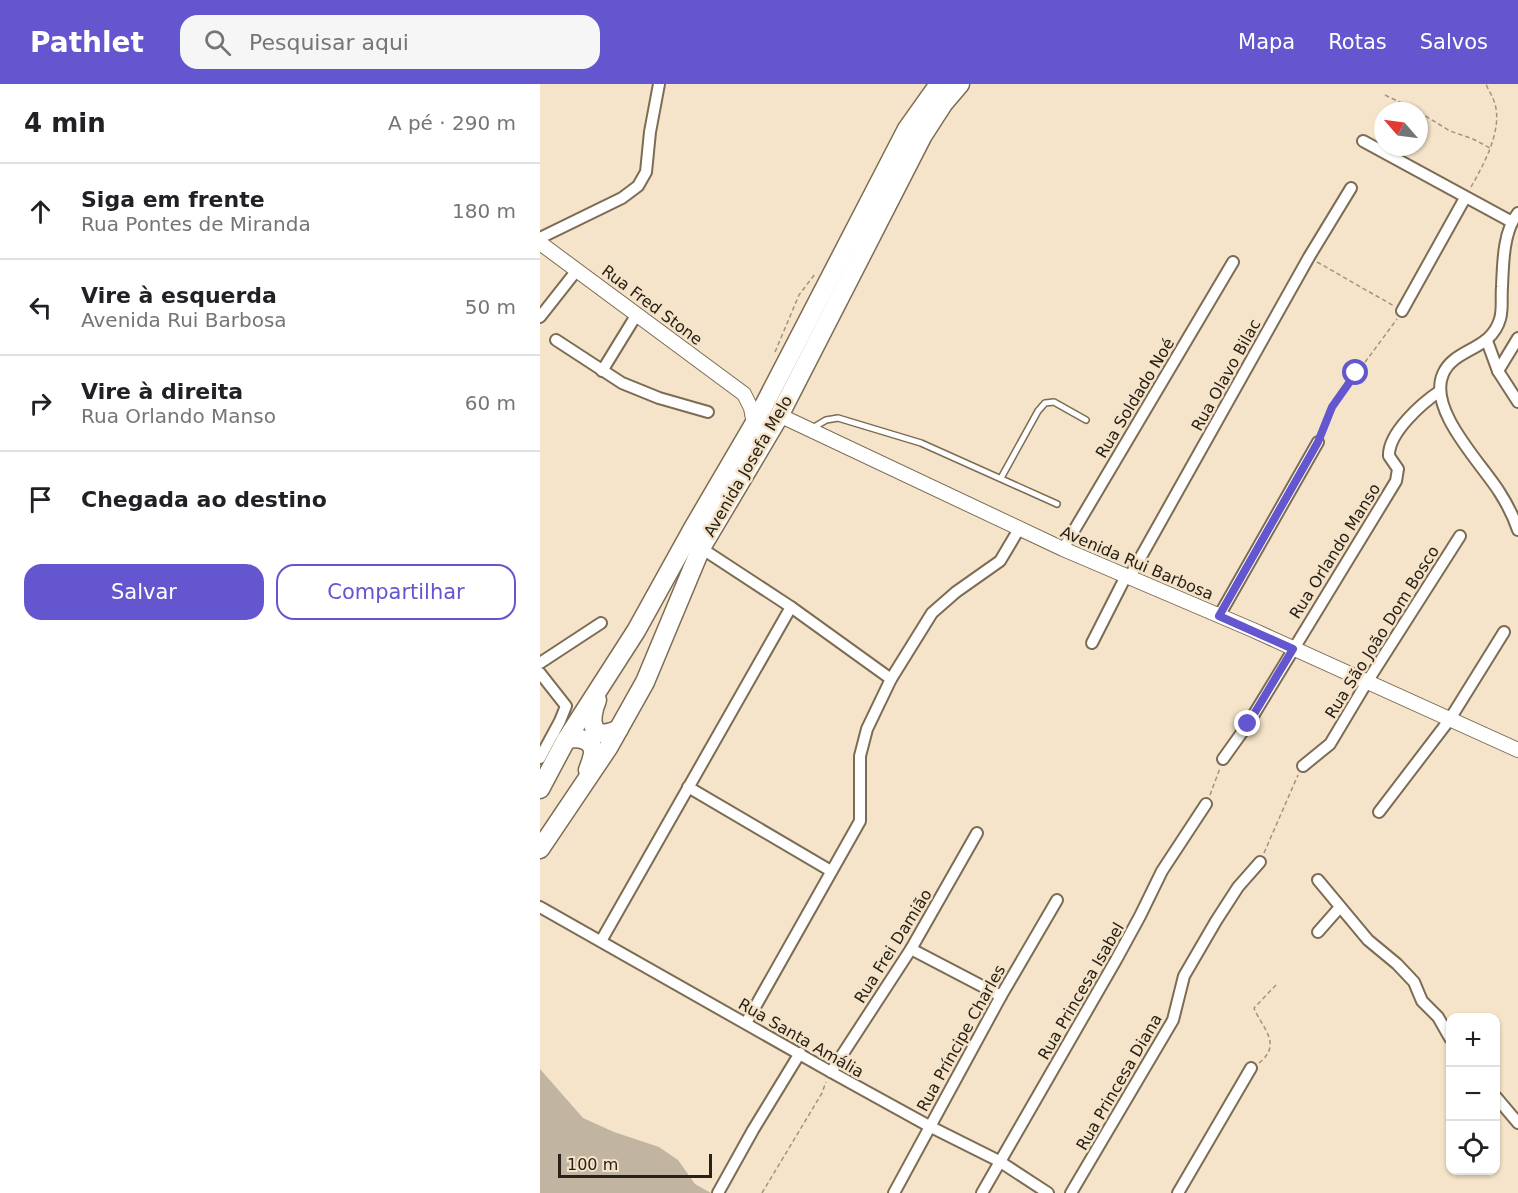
<!DOCTYPE html>
<html lang="pt">
<meta charset="utf-8">
<style>
:root{--surface:#fff;--page:#f6f6f6;--text:#202124;--muted:#757577;--line:#e0e0e0;--accent:#6356cf}
body{margin:0;font-family:"DejaVu Sans",sans-serif;background:var(--page);color:var(--text)}
.controls{position:absolute;right:18px;bottom:18px;display:grid;overflow:hidden;border-radius:12px;box-shadow:0 2px 4px #0004}
.controls button{width:54px;height:54px;display:grid;place-items:center;padding:0;border:0;border-bottom:2px solid var(--line);background:var(--surface);color:var(--text);font:30px sans-serif}
.compass{position:absolute;left:834px;top:18px;width:54px;height:54px;border-radius:50%;background:var(--surface);box-shadow:0 2px 4px #0004;rotate:298deg}
.scale{position:absolute;left:18px;bottom:15px;width:154px;box-sizing:border-box;padding-left:6px;border:3px solid #272117;border-top:0;font-size:16px;line-height:21px;white-space:nowrap;color:#272117;-webkit-text-stroke:4px #f5e4c9;paint-order:stroke}
.stop{position:absolute;width:18px;height:18px;margin:-14px;border:4px solid #6356cf;border-radius:50%;background:#fff}
.stop.end{background:#6356cf;border-color:#fff;box-shadow:0 2px 6px #0008}
.list{margin:0;padding:0;list-style:none}
h2{display:flex;justify-content:space-between;align-items:center;height:78px;margin:0;padding:0 24px;font-size:26px}
h2 small{font-size:20px;font-weight:400;color:var(--muted)}
.list li{display:grid;grid-template-columns:39px 1fr auto;gap:18px;align-items:center;box-sizing:border-box;height:96px;padding:0 24px;border-top:2px solid var(--line)}
.list b{display:block;font-size:22px;white-space:nowrap}
.list p{margin:0;font-size:20px;white-space:nowrap;color:var(--muted)}
.list em{font-size:20px;font-style:normal;color:var(--muted)}
.actions{display:flex;gap:12px;padding:18px 24px}
.actions a{flex:1;padding:14px 0;border:2px solid var(--accent);border-radius:18px;text-align:center;font-size:21px;color:var(--accent)}
.actions .main{background:var(--accent);color:#fff}
.icon{flex:none;width:33px;height:33px;fill:none;stroke:currentColor;stroke-width:2;stroke-linecap:round;stroke-linejoin:round}
.map{position:relative;flex:none;width:978px;height:1109px;overflow:hidden}
header{display:flex;align-items:center;gap:36px;box-sizing:border-box;height:84px;padding:0 30px;background:var(--accent);color:#fff}
header strong{font-size:28px}
nav{display:flex;gap:33px;margin-inline-start:auto;font-size:21px}
.search{width:420px;height:54px;background:var(--page);display:flex;align-items:center;gap:15px;box-sizing:border-box;padding:0 21px;border-radius:18px;color:var(--muted);font-size:22px}
main{display:flex}
aside{flex:1;background:var(--surface)}
.map>svg:first-child{display:block}
.green{fill:#c1b5a2}
.lines{fill:none;stroke-linecap:round;stroke-linejoin:round}
.service-casing{stroke:#7b6c53;stroke-width:8}
.minor-casing{stroke:#7b6c53;stroke-width:14}
.tertiary-casing{stroke:#7b6c53;stroke-width:16}
.primary-casing{stroke:#7b6c53;stroke-width:21}
.path{stroke:#a09480;stroke-width:1.5;stroke-dasharray:4.5 3;stroke-linecap:butt}
.service{stroke:#fff;stroke-width:5}
.minor{stroke:#fff;stroke-width:10}
.tertiary{stroke:#fff;stroke-width:14}
.primary{stroke:#fff;stroke-width:18}
.route{stroke:#6356cf;stroke-width:8}
.labels{text-anchor:middle;dominant-baseline:central;stroke-width:5;stroke-linejoin:round;paint-order:stroke}
.street-label{font-size:16px;fill:#272117;stroke:#f5e4c9}
</style>
<header>
<strong>Pathlet</strong>
<div class="search"><svg class="icon" aria-label="search" viewBox="0 0 24 24"><circle cx="10" cy="10" r="6"/><path d="M15 15l6 6"/></svg>Pesquisar aqui</div>
<nav><a>Mapa</a><a>Rotas</a><a>Salvos</a></nav>
</header>
<main>
<aside>
<h2>4 min<small>A pé · 290 m</small></h2>
<ul class="list">
<li><svg class="icon" aria-label="ahead" viewBox="0 0 24 24"><path d="M12 20V5M6 11l6-6 6 6"/></svg><div><b>Siga em frente</b><p>Rua Pontes de Miranda</p></div><em>180 m</em></li>
<li><svg class="icon" aria-label="left" viewBox="0 0 24 24"><path d="M17 20v-9H6M10 6l-5 5 5 5"/></svg><div><b>Vire à esquerda</b><p>Avenida Rui Barbosa</p></div><em>50 m</em></li>
<li><svg class="icon" aria-label="right" viewBox="0 0 24 24"><path d="M7 20v-9h11M14 6l5 5-5 5"/></svg><div><b>Vire à direita</b><p>Rua Orlando Manso</p></div><em>60 m</em></li>
<li><svg class="icon" aria-label="arrive" viewBox="0 0 24 24"><path d="M6 21V4h12l-3 4 3 4H6"/></svg><div><b>Chegada ao destino</b></div></li>
</ul>
<div class="actions"><a class="main">Salvar</a><a>Compartilhar</a></div>
</aside>
<div class="map">
<svg width="978" height="1109" viewBox="0 0 978 1109">
<rect width="100%" height="100%" fill="#f5e4c9"/>
<!-- green -->
<path class="green" d="M0,985L43,1034L74,1048L119,1063L138,1076L155,1100L171,1109H0Z"/>
<g class="lines">
<defs>
<g id="service">
<path d="M271,345L286,336L298,334L381,359L517,420"/>
<path d="M461,394L498,327L505,319L514,318L546,336"/>
</g>
<g id="minor">
<path d="M823,57L972,138"/>
<path d="M978,129C963,147 963,181 962,203C961,214 963,225 960,235C951,267 914,264 903,290C887,326 943,381 960,409C967,420 974,434 978,446"/>
<path d="M0,154L82,114L98,102L106,88L110,48L119,0"/>
<path d="M862,227L925,114"/>
<path d="M0,233L37,186"/>
<path d="M16,256L82,299L119,314L168,328"/>
<path d="M947,257L958,287L978,318"/>
<path d="M62,287L97,230"/>
<path d="M958,287L978,254"/>
<path d="M161,464L251,523L351,595"/>
<path d="M523,465L693,178"/>
<path d="M589,494L769,173L811,104"/>
<path d="M679,532L778,358"/>
<path d="M552,559L586,492"/>
<path d="M0,579L61,539"/>
<path d="M0,589L26,622L20,637L0,674"/>
<path d="M683,675L708,640L856,397L858,385L849,372C848,349 882,319 900,307"/>
<path d="M763,682L790,660L827,598L920,452"/>
<path d="M148,703L291,787"/>
<path d="M839,728L910,635L964,548"/>
<path d="M778,796L828,856L857,880L874,898L882,917L898,933L910,954"/>
<path d="M0,823L291,988L389,1042L459,1077L508,1109"/>
<path d="M778,848L800,823"/>
<path d="M61,857L251,523"/>
<path d="M371,865L461,912"/>
<path d="M206,939L320,737V672L327,645L351,595L392,529L416,508L460,477L479,445"/>
<path d="M291,988L371,865L437,749"/>
<path d="M956,1013L978,1039"/>
<path d="M178,1109L213,1046L260,969"/>
<path d="M354,1109L461,912L517,816"/>
<path d="M442,1109L576,876L600,832L622,787L666,720"/>
<path d="M531,1109L633,936L644,892L676,837L698,803L720,778"/>
<path d="M638,1109L711,984"/>
</g>
<g id="tertiary">
<path d="M0,159L204,310L211,324L214,340"/>
<path d="M239,331L523,465L713,546L978,666"/>
</g>
<g id="primary">
<path d="M57,616C48,637 51,659 79,645"/>
<path d="M26,656C37,652 55,655 53,670C52,675 50,681 48,686"/>
<path d="M0,705L26,656L96,547L152,446L217,335L367,45L399,0"/>
<path d="M0,765L68,664L105,598L161,464L237,336L383,51L403,20L420,0"/>
</g>
</defs>
<!-- service casing -->
<use href="#service" class="service-casing"/>
<!-- minor casing -->
<use href="#minor" class="minor-casing"/>
<!-- tertiary casing -->
<use href="#tertiary" class="tertiary-casing"/>
<!-- primary casing -->
<use href="#primary" class="primary-casing"/>
<!-- path -->
<g class="path">
<path d="M845,11L878,27"/>
<path d="M879,28L910,47L933,55L950,64"/>
<path d="M931,103C944,80 964,44 954,17C952,11 948,6 946,0"/>
<path d="M777,178L854,222"/>
<path d="M235,268L259,211L275,190"/>
<path d="M782,348L792,323L857,235"/>
<path d="M670,711L680,684"/>
<path d="M724,769L758,691"/>
<path d="M719,979C743,960 722,944 714,924L736,901"/>
<path d="M222,1109L282,1009L286,998"/>
</g>
<!-- service -->
<use href="#service" class="service"/>
<!-- minor -->
<use href="#minor" class="minor"/>
<!-- tertiary -->
<use href="#tertiary" class="tertiary"/>
<!-- primary -->
<use href="#primary" class="primary"/>
</g>
<g class="lines">
<!-- route -->
<path class="route" d="M708,640L753,565L679,532L778,358L792,323L816,289"/>
</g>
<g class="labels">
<!-- street labels -->
<g class="street-label">
<text transform="translate(112 221) rotate(37)">Rua Fred Stone</text>
<text transform="translate(686 291) rotate(-61)">Rua Olavo Bilac</text>
<text transform="translate(595 314) rotate(-59)">Rua Soldado Noé</text>
<text transform="translate(208 382) rotate(-60)">Avenida Josefa Melo</text>
<text transform="translate(795 467) rotate(-58)">Rua Orlando Manso</text>
<text transform="translate(597 479) rotate(23)">Avenida Rui Barbosa</text>
<text transform="translate(842 548) rotate(-58)">Rua São João Dom Bosco</text>
<text transform="translate(353 862) rotate(-58)">Rua Frei Damião</text>
<text transform="translate(541 907) rotate(-60)">Rua Princesa Isabel</text>
<text transform="translate(261 954) rotate(30)">Rua Santa Amália</text>
<text transform="translate(421 954) rotate(-61)">Rua Príncipe Charles</text>
<text transform="translate(579 998) rotate(-60)">Rua Princesa Diana</text>
</g>
</g>
</svg>
<div class="controls">
<button>+</button>
<button>−</button>
<button><svg class="icon" aria-label="locate" viewBox="0 0 24 24"><circle cx="12" cy="12" r="6"/><path d="M12 2v4M12 18v4M2 12h4M18 12h4"/></svg></button>
</div>
<svg class="compass" viewBox="-18 -18 36 36"><path d="M0-13l5 13h-10z" fill="#e53935"/><path d="M0 13l5-13h-10z" fill="#757577"/></svg>
<div class="scale">100 m</div>
<div class="stop" style="left:816px;top:289px"></div>
<div class="stop end" style="left:708px;top:640px"></div>
</div>
</main>
